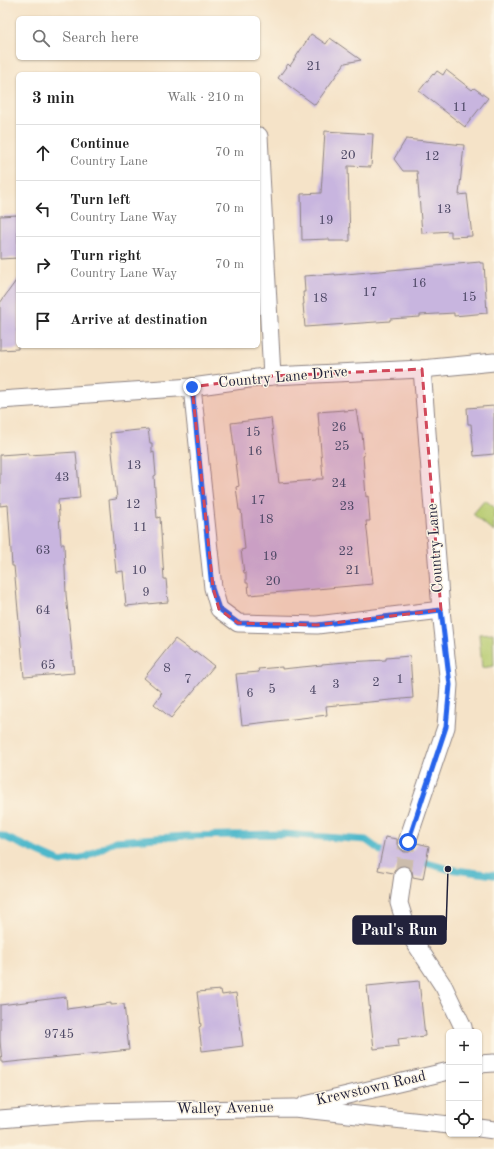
<!DOCTYPE html>
<meta charset="utf-8">
<style>
:root{--surface:#fff;--page:#f2f2f2;--text:#222;--muted:#767676;--line:#e0e0e0}
body{margin:0;font-family:"Old Standard TT",serif;background:var(--page);color:var(--text)}
.controls{position:absolute;right:12px;bottom:12px;display:grid;overflow:hidden;border-radius:6px;box-shadow:0 1px 3px #0004}
.controls button{width:36px;height:36px;display:grid;place-items:center;padding:0;border:0;border-bottom:1px solid var(--line);background:var(--surface);color:var(--text);font:20px sans-serif}
.stop{position:absolute;width:12px;height:12px;margin:-9px;border:3px solid #2563eb;border-radius:50%;background:#fff}
.stop.end{background:#2563eb;border-color:#fff;box-shadow:0 1px 4px #0008}
.list{margin:0;padding:0;list-style:none}
h2{display:flex;justify-content:space-between;align-items:center;height:52px;margin:0;padding:0 16px;font-size:17px}
h2 small{font-size:13px;font-weight:400;color:var(--muted)}
.list li{display:grid;grid-template-columns:26px 1fr auto;gap:12px;align-items:center;box-sizing:border-box;height:56px;padding:0 16px;border-top:1px solid var(--line)}
.list b{display:block;font-size:15px;white-space:nowrap}
.list p{margin:0;font-size:13px;white-space:nowrap;color:var(--muted)}
.list em{font-size:13px;font-style:normal;color:var(--muted)}
.icon{flex:none;width:22px;height:22px;fill:none;stroke:currentColor;stroke-width:2;stroke-linecap:round;stroke-linejoin:round}
.map{position:relative;flex:none;width:494px;height:1149px;overflow:hidden}
.search{position:absolute;background:var(--surface);box-shadow:0 1px 3px #0004;left:16px;top:16px;width:244px;height:44px;display:flex;align-items:center;gap:10px;box-sizing:border-box;padding:0 14px;border-radius:6px;color:var(--muted);font-size:15px}
.panel{position:absolute;background:var(--surface);box-shadow:0 1px 3px #0004;left:16px;top:72px;width:244px;height:276px;border-radius:6px}
.map>svg:first-child{display:block}
.green{fill:#b6ca6e;stroke:#6c7654}
.lines{fill:none;stroke-linecap:round;stroke-linejoin:round}
.stream{stroke:#4eb8cb;stroke-width:7}
.building{fill:#c8b5df}
.street-tunnel{stroke:#cbbcac;stroke-width:17;stroke-dasharray:17 8;stroke-linecap:butt}
.street-casing{stroke:#8c8282;stroke-width:19}
.street{stroke:#fff;stroke-width:17}
.route{stroke:#2563eb;stroke-width:5}
.marked{fill:#d1495b;fill-opacity:0.2;stroke:#d1495b;stroke-width:3;stroke-dasharray:8 5;stroke-linejoin:round}
.labels{text-anchor:middle;dominant-baseline:central;stroke-width:3;stroke-linejoin:round;paint-order:stroke}
.number-label{font-size:13px;fill:#4c4764}
.street-label{font-size:15px;fill:#22223b;stroke:#fcf5e5}
.leader{fill:none;stroke:#22223b;stroke-width:1.5}
.callout-dot{fill:#22223b;stroke:#fcf5e5;stroke-width:1.5}
.callout{fill:#22223b;stroke:#22223b;stroke-width:1.5}
.callout-label{font-size:16px;text-anchor:middle;font-weight:bold;fill:#fff}
</style>
<div class="map">
<svg width="494" height="1149" viewBox="0 0 494 1149">
<rect width="100%" height="100%" fill="#fcf5e5"/>
<filter id="ink" filterUnits="userSpaceOnUse"><feTurbulence type="fractalNoise" baseFrequency=".025" numOctaves="2"/><feDisplacementMap in="SourceGraphic" scale="8" xChannelSelector="R" yChannelSelector="G"/><feConvolveMatrix kernelMatrix="1 2 1 2 8 2 1 2 1" color-interpolation-filters="sRGB"/></filter>
<filter id="wash" filterUnits="userSpaceOnUse"><feTurbulence type="fractalNoise" baseFrequency=".012" numOctaves="4" result="noise"/><feDisplacementMap in="SourceGraphic" scale="16" xChannelSelector="R" yChannelSelector="G"/><feGaussianBlur stdDeviation="0.9" result="paint"/><feColorMatrix in="noise" values="0 0 0 0 0 0 0 0 0 0 0 0 0 0 0 0 0 1.4 0 .05"/><feComposite in="paint" operator="in"/></filter>
<g filter="url(#wash)">
<rect width="100%" height="100%" fill="#f5e3c8"/>
<!-- green -->
<g class="green">
<path d="M485,500L494,507V532L473,514Z"/>
<path d="M493,633L494,666L482,668L479,634Z"/>
</g>
<g class="lines">
<!-- stream -->
<g class="stream">
<path d="M0,835L61,862L86,857L115,841L186,836L283,834L366,840L382,852"/>
<path d="M426,863L448,869L494,875"/>
</g>
</g>
<g id="blocks">
<!-- building -->
<g class="building">
<path d="M311,34L326,44L330,38L361,60L345,63L315,105L278,78L288,64L290,66Z"/>
<path d="M446,70L472,90L474,88L488,98L465,127L419,91L433,74L434,75L437,71L443,75Z"/>
<path d="M325,131L373,134L371,167L348,166L350,241H329V239L302,240L301,194L321,193Z"/>
<path d="M406,139L464,145L459,195L467,194L472,236L451,237V231L422,233L417,171H403L394,159Z"/>
<path d="M18,215V258L0,259V216Z"/>
<path d="M480,262V263H484L487,313L454,316V313L420,315V317L390,319V321L305,327L303,304H304L303,292H305L304,276L335,274V275Z"/>
<path d="M18,278V349L0,350V303Z"/>
<path d="M494,406V454L474,456L471,424H468L467,408Z"/>
<path d="M344,410V411L356,410L360,433H362L364,456H363L366,497L368,496L370,521H366L373,584L249,595L248,583H246V573H244L241,550L245,549L241,510H239L236,487L239,486L231,423L271,418L279,483L316,480V479H323L318,412Z"/>
<path d="M148,429L150,443H152V453L154,452L156,475L154,476L157,518L160,517L164,579H166L168,602L126,606L123,571L116,572L109,500L116,499L117,498L110,433Z"/>
<path d="M76,452L80,498L58,500L61,544H64L66,594L74,673L24,677L14,566H12L8,505L0,506V455L29,453V455Z"/>
<path d="M175,639L194,653L195,651L214,666L171,718L154,704L161,695L160,694L162,693L144,678Z"/>
<path d="M410,656L413,698L326,706L327,715L242,725L236,674L259,672L258,669L282,667V669L322,665V664L346,662L386,660V658Z"/>
<path d="M385,837L397,839V844L399,848L404,852H409L413,850L417,843L429,846L423,879L413,877L412,871L409,867L405,865L399,866L395,869L393,873L378,870Z"/>
<path d="M419,981L425,1036L398,1039L399,1046L374,1049L367,986Z"/>
<path d="M221,990L222,995L236,993L243,1046L202,1051L199,1027L201,1026L197,992Z"/>
<path d="M66,997L67,1009L111,1003V1005L124,1004L129,1050L2,1063L0,1041V1005Z"/>
</g>
</g>
</g>
<g filter="url(#ink)">
<use href="#blocks" fill-opacity="0" stroke="#8c8282" stroke-width="1"/>
<g class="lines">
<!-- street-tunnel -->
<path class="street-tunnel" d="M403,875L407,842"/>
<defs>
<g id="street">
<path d="M259,136L272,376"/>
<path d="M192,387L213,588L219,609L238,623L317,625L441,610"/>
<path d="M0,400L192,387L272,376L422,369L494,362"/>
<path d="M407,842L446,727L449,685L441,610L422,369"/>
<path d="M403,875L399,903L408,932L444,987L463,1027L464,1032"/>
<path d="M479,1064L494,1063"/>
<path d="M305,1105L449,1071"/>
<path d="M0,1119L87,1112L294,1108L449,1125"/>
<path d="M479,1128L494,1130"/>
</g>
</defs>
<!-- street casing -->
<use href="#street" class="street-casing"/>
<!-- street -->
<use href="#street" class="street"/>
</g>
</g>
<g class="lines" filter="url(#ink)">
<!-- route -->
<path class="route" d="M192,387L212,588L219,609L238,623L317,625L441,610L450,685L446,727L408,842"/>
</g>
<!-- marked area -->
<path class="marked" d="M422,369L441,610L317,625L238,623L219,609L213,588L192,387L272,376Z"/>
<g class="labels">
<!-- number labels -->
<g class="number-label">
<text x="314" y="66">21</text>
<text x="460" y="107">11</text>
<text x="348" y="155">20</text>
<text x="432" y="156">12</text>
<text x="444" y="209">13</text>
<text x="326" y="220">19</text>
<text x="419" y="283">16</text>
<text x="370" y="292">17</text>
<text x="469" y="297">15</text>
<text x="320" y="298">18</text>
<text x="339" y="427">26</text>
<text x="253" y="432">15</text>
<text x="342" y="446">25</text>
<text x="255" y="451">16</text>
<text x="134" y="465">13</text>
<text x="62" y="477">43</text>
<text x="339" y="483">24</text>
<text x="258" y="500">17</text>
<text x="133" y="504">12</text>
<text x="347" y="506">23</text>
<text x="266" y="519">18</text>
<text x="140" y="527">11</text>
<text x="43" y="550">63</text>
<text x="346" y="551">22</text>
<text x="270" y="556">19</text>
<text x="139" y="570">10</text>
<text x="353" y="570">21</text>
<text x="273" y="581">20</text>
<text x="146" y="592">9</text>
<text x="43" y="610">64</text>
<text x="48" y="665">65</text>
<text x="167" y="668">8</text>
<text x="188" y="679">7</text>
<text x="400" y="679">1</text>
<text x="376" y="682">2</text>
<text x="336" y="684">3</text>
<text x="272" y="689">5</text>
<text x="313" y="690">4</text>
<text x="250" y="693">6</text>
<text x="59" y="1034">9745</text>
</g>
<!-- street labels -->
<g class="street-label">
<text transform="translate(283 378) rotate(-5)">Country Lane Drive</text>
<text transform="translate(436 548) rotate(-94)">Country Lane</text>
<text transform="translate(371 1089) rotate(-13)">Krewstown Road</text>
<text transform="translate(225 1109) rotate(-1)">Walley Avenue</text>
</g>
</g>
<!-- callouts -->
<path class="leader" d="M448 869L446 930"/>
<circle class="callout-dot" cx="448" cy="869" r="4"/>
<rect class="callout" x="353" y="916" width="93" height="28" rx="4"/>
<g class="callout-label">
<text x="399" y="935">Paul's Run</text>
</g>
</svg>
<div class="controls">
<button>+</button>
<button>−</button>
<button><svg class="icon" aria-label="locate" viewBox="0 0 24 24"><circle cx="12" cy="12" r="6"/><path d="M12 2v4M12 18v4M2 12h4M18 12h4"/></svg></button>
</div>
<div class="stop" style="left:408px;top:842px"></div>
<div class="stop end" style="left:192px;top:387px"></div>
<div class="search"><svg class="icon" aria-label="search" viewBox="0 0 24 24"><circle cx="10" cy="10" r="6"/><path d="M15 15l6 6"/></svg>Search here</div>
<section class="panel">
<h2>3 min<small>Walk · 210 m</small></h2>
<ul class="list">
<li><svg class="icon" aria-label="ahead" viewBox="0 0 24 24"><path d="M12 20V5M6 11l6-6 6 6"/></svg><div><b>Continue</b><p>Country Lane</p></div><em>70 m</em></li>
<li><svg class="icon" aria-label="left" viewBox="0 0 24 24"><path d="M17 20v-9H6M10 6l-5 5 5 5"/></svg><div><b>Turn left</b><p>Country Lane Way</p></div><em>70 m</em></li>
<li><svg class="icon" aria-label="right" viewBox="0 0 24 24"><path d="M7 20v-9h11M14 6l5 5-5 5"/></svg><div><b>Turn right</b><p>Country Lane Way</p></div><em>70 m</em></li>
<li><svg class="icon" aria-label="arrive" viewBox="0 0 24 24"><path d="M6 21V4h12l-3 4 3 4H6"/></svg><div><b>Arrive at destination</b></div></li>
</ul>
</section>
</div>
